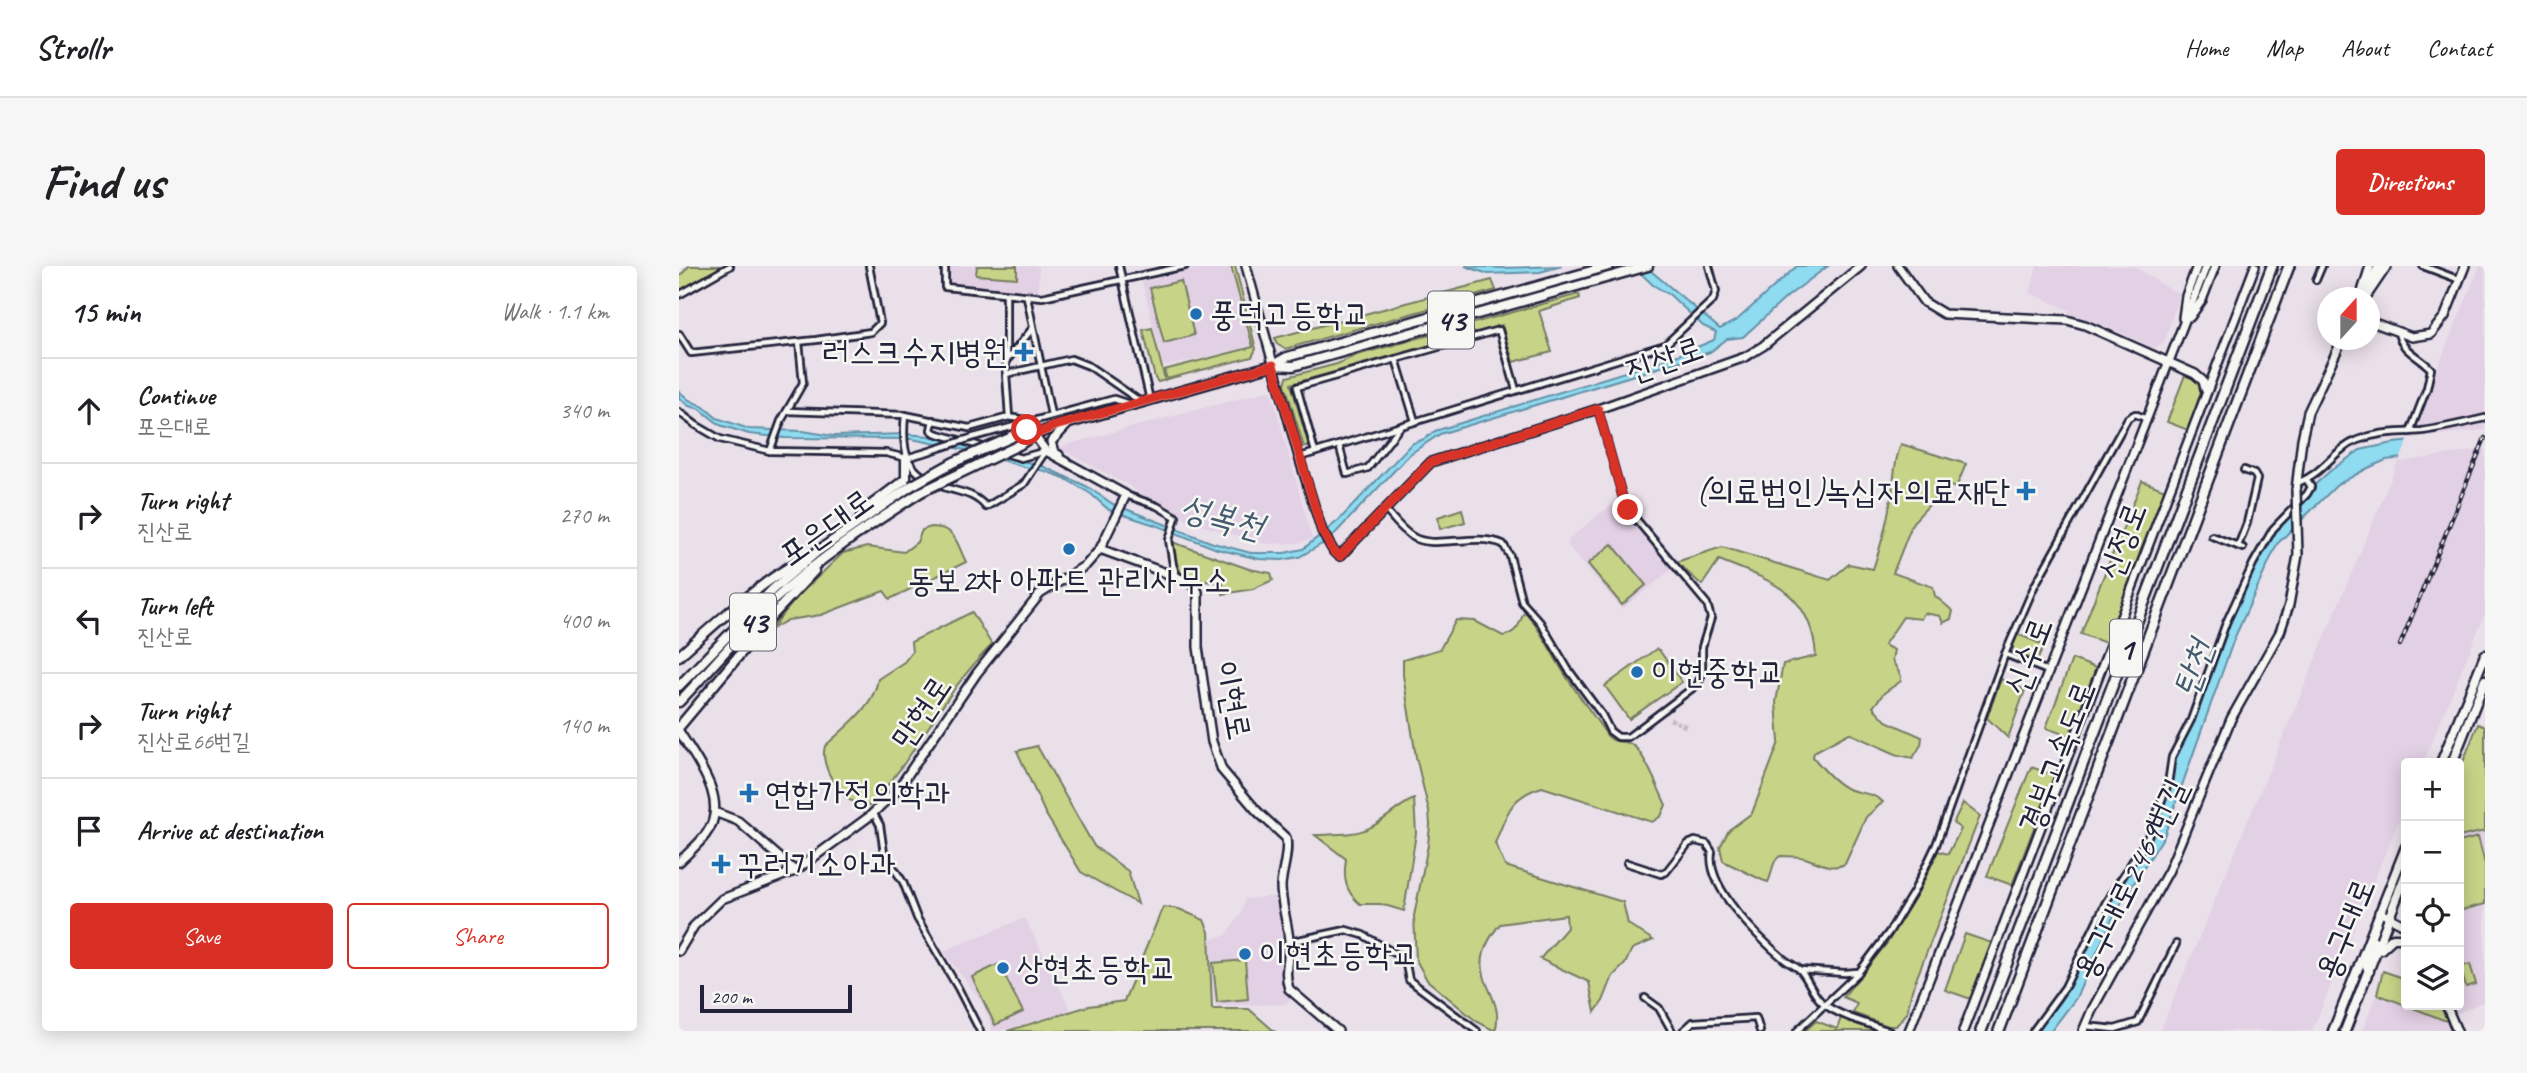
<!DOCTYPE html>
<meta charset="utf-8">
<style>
:root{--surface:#fff;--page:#f6f6f6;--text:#202124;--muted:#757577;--line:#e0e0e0;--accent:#d93025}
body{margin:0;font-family:Caveat,"Poor Story",sans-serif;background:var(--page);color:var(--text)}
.controls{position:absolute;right:21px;bottom:21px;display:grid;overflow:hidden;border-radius:7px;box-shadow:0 4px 18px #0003}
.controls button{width:63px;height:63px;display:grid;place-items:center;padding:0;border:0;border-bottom:2px solid var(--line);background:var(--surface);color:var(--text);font:35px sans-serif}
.compass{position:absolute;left:1638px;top:21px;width:63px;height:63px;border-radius:50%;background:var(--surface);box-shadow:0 4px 18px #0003;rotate:21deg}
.scale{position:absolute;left:21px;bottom:18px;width:152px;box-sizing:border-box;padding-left:7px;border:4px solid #22223b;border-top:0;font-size:19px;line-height:24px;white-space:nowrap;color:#22223b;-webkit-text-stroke:5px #f6f6f2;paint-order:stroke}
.stop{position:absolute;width:21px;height:21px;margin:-16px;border:5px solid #d93025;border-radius:50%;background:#fff}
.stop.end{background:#d93025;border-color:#fff;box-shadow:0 2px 7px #0008}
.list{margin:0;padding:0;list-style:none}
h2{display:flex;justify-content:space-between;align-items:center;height:91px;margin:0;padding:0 28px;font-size:30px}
h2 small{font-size:23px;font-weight:400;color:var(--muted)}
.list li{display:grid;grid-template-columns:46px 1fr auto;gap:21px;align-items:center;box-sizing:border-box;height:105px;padding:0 28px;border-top:2px solid var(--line)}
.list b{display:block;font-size:26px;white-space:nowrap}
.list p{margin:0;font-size:23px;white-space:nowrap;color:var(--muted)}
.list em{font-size:23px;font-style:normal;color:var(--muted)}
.actions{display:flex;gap:14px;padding:21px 28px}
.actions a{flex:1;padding:16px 0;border:2px solid var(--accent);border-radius:7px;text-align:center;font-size:24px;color:var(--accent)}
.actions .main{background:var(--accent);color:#fff}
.icon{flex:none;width:38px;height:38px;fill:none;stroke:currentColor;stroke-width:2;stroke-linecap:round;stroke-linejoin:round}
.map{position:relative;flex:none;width:1806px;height:765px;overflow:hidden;border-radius:7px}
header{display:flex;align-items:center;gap:42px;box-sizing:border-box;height:98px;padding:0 35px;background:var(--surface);border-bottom:2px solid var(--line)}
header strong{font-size:33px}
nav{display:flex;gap:38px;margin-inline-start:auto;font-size:24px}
.intro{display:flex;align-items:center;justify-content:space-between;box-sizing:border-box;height:168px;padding:0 42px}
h1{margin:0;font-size:49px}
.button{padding:18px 32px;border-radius:7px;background:var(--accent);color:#fff;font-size:24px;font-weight:700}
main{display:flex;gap:42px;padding:0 42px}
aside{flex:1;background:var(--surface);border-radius:7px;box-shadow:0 4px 18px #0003}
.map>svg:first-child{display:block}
.built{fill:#e2d0e4}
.green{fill:#c7d488;stroke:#747b62;stroke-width:2}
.water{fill:#8fdbf0;stroke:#6391a8;stroke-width:2}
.pier{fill:#eae0ea}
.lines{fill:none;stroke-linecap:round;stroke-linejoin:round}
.street-tunnel{stroke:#c2bac7;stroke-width:4.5;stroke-dasharray:4.5 2;stroke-linecap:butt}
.street-casing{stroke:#22223b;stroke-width:10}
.secondary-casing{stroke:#22223b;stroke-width:12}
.primary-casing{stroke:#22223b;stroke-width:13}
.highway-casing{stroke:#22223b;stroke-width:14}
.street{stroke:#f6f6f2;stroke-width:4.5}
.secondary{stroke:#f6f6f2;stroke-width:7}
.primary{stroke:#f6f6f2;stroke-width:8}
.highway{stroke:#f6f6f2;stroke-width:9}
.rail-casing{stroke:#22223b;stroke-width:4.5}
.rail{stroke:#f6f6f2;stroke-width:2;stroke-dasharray:5;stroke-linecap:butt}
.street-bridge-casing{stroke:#22223b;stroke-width:10;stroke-linecap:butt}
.secondary-bridge-casing{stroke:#22223b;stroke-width:12;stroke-linecap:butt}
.primary-bridge-casing{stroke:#22223b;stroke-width:13;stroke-linecap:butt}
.street-bridge{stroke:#f6f6f2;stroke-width:4.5}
.secondary-bridge{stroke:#f6f6f2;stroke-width:7}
.primary-bridge{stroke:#f6f6f2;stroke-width:8}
.route{stroke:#d93025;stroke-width:9}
.poi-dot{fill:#1f6fb2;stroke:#f6f6f2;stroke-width:2.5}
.labels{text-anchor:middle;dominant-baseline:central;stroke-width:5;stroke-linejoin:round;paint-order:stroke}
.shield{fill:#f6f6f2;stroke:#626272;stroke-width:2}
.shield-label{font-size:32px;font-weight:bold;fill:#22223b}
.poi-label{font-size:33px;fill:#22223b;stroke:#f6f6f2;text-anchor:start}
.street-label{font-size:33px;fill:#22223b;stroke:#f6f6f2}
.water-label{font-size:35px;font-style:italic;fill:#435a71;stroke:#f6f6f2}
</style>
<header>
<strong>Strollr</strong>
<nav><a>Home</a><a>Map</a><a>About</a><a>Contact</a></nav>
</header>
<div class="intro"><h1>Find us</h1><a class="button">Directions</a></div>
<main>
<aside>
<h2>15 min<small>Walk · 1.1 km</small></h2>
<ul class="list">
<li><svg class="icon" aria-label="ahead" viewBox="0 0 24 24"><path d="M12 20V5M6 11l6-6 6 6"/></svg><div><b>Continue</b><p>포은대로</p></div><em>340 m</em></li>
<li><svg class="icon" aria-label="right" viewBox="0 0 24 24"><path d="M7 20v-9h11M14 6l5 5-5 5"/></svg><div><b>Turn right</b><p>진산로</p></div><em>270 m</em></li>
<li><svg class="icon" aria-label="left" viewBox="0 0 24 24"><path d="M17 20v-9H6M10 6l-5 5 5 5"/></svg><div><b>Turn left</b><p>진산로</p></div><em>400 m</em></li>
<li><svg class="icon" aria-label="right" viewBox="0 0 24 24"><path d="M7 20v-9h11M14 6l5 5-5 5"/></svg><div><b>Turn right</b><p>진산로66번길</p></div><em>140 m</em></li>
<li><svg class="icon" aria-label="arrive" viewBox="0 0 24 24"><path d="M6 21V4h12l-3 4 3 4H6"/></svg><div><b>Arrive at destination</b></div></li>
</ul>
<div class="actions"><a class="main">Save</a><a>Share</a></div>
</aside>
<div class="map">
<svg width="1806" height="765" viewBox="0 0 1806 765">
<rect width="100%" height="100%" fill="#eae0ea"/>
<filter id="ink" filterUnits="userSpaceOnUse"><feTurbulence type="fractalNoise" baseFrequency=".0143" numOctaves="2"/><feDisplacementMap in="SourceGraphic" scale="14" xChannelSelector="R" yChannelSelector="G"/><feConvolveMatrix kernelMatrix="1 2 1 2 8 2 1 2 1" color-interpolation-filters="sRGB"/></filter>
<g filter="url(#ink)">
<!-- built -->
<g class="built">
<path d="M271,0H360L359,29L269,19Z"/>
<path d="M526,0H551L572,80L485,101L463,16Z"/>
<path d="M1358,0H1455L1490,23L1501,27L1485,76L1476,82L1408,52L1390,48V44L1351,27Z"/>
<path d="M1801,0H1806V348L1744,497H1727V537L1633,765H1481Z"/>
<path d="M592,124L633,273L619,277L587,278L511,256L496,244L463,230L451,220L381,183L383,180Z"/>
<path d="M940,236L977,279L992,304L943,343L889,280V274L925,244Z"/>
<path d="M1806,565V735L1772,750L1768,739H1780V571Z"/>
<path d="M598,630L606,676L602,700L603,718L611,734L606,738L536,740L527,675L547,669L562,648L566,633Z"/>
<path d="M346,652L394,749L368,751L322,765H313L309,750L302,735L264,685Z"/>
<path d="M1698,728L1775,758L1778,765H1683Z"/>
</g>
<!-- green -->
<g class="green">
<path d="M10,0H47L0,28V11Z"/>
<path d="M298,0H338V12L297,9Z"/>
<path d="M552,0H556L577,83L573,91L488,113L485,104L574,81Z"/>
<path d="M813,14L817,24L606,83L598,78L596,72Z"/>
<path d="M502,15L515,69L485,77L471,22Z"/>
<path d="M900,28L901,32L860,45L873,86L834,96L823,59L612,118L630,181H625L606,118L608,111L658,98L678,89Z"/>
<path d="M473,62L486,114L479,116L476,112L464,64Z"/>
<path d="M1506,109L1519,112L1524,120L1509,164L1488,156Z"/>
<path d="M1222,178L1287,198L1277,222L1269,219L1234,256L1214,307L1254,321L1256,330L1274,345L1272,353L1264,357L1261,350L1245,347L1242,353L1224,351L1205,379L1215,384L1213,394L1222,410V415L1205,427L1194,441L1207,455L1243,471L1242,479L1234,492L1219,489L1170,467L1135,486L1134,491C1143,502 1154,515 1167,522C1179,528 1194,526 1204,536L1187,551L1166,598C1153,605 1139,596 1126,592C1118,590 1110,590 1101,590C1092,596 1094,607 1089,616L1083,614L1044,595L1041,581L1050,564L1073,547L1100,476L1097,436L1104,398L1137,390C1133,326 1091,314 1040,294L1023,319L997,296L1043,281L1151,314L1170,298L1194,303C1202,280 1208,257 1212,232C1216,212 1214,198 1222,178Z"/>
<path d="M1463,215L1486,224L1427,377L1402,368C1421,317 1443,266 1463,215Z"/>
<path d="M783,243L786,256L761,263L759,251Z"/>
<path d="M252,261C277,261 277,276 287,296L211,333L205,325L142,349L109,354L91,364L120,329L164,287L188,281L225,286L238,276L243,264Z"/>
<path d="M493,276L570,303L592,307L594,314L574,323L544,328V316C512,315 492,314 493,276Z"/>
<path d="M933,278L967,319L943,339L909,298Z"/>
<path d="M293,346L313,379C263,427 239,490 190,540C184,538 173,537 168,532C155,521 141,497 146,480C166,461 195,441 199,413L225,396L233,386L232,376Z"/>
<path d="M847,347C862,364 871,384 882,402C895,424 911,444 925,465C934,480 941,473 952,478C965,485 980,525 987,539L982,550L973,556L863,521C830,531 828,548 816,577L826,600L944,636L949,658L974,674L953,683L946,698L934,710L924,735L916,746L910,716L861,693L888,662L887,649L821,658C778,711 829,725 816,765L797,755L748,714L737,694L735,650L749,579L751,559L750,545L737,491L724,409V394L761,383L777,354L796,355L824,370C837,367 840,360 844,348Z"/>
<path d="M1338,368L1365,379L1359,393L1355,394L1335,386L1333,378Z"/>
<path d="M977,383L980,384L1003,416L950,453L926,420Z"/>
<path d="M1393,393L1417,402L1390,470L1367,462Z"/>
<path d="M1322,413L1346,424L1329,472L1308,452Z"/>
<path d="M1799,458L1806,461V565L1780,571V506Z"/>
<path d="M358,480L415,580L449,605L459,638L402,606L366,547L338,485Z"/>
<path d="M1352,501L1375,509L1333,619L1308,610Z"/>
<path d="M735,533L737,567L725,645L702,638H681C666,625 664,612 667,593L636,569C653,568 676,570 692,561C708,553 717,541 735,533Z"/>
<path d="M1284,537L1301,550L1233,724L1228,747L1217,760H1209L1174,747L1178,737L1164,731L1209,676L1243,619L1259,585L1269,588L1282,563L1274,557Z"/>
<path d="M1799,571L1806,598V638L1780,645V576Z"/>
<path d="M484,641L500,643L525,654L530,666L533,743H570L595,765H328L410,740L445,735Z"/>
<path d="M1286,668L1313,677L1292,733L1266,724Z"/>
<path d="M566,694L569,733L538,736L534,697Z"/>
<path d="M320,698L344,746L316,759L293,711Z"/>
<path d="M1791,698L1797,718L1787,721L1781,701Z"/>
<path d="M1704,705L1727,713V739H1767L1775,758L1698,728Z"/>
<path d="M1163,749L1203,765H1126L1137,755L1158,763Z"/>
</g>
<!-- water -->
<g class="water">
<path d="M786,0L825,2L883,0L861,6L809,8Z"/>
<path d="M954,0H966L1041,63L1058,54L1118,0H1149L1109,30L1064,71L1048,73L1031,86L761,168L731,188L650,274L620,291L603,294L580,293L538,283L479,260L430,244L412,228L385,212L366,205L345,201L296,186L233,173L106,172L70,168L41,159L21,143L10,140L0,132V125L10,134L25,141L38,152L70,163L124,165L154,170L228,168L250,170L363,200L407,220L434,238L534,277L572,287H605L624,283L660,254L732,178L745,173L756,165L994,91L1035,74L1037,66L1024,60L991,29L974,19Z"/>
<path d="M1806,168L1758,188L1707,194L1687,203L1658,219L1598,278L1555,373L1485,570L1436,647L1397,732L1372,765H1358L1382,734L1412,664L1478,550L1493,501L1572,293L1602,249L1651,205L1681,184L1714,177Z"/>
</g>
<!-- pier -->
<path class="pier" d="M1806,164V183L1720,196L1730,172Z"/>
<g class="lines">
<!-- street-tunnel -->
<path class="street-tunnel" d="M991,453L1008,461"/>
<defs>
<g id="street">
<path d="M266,0V21L363,31L506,0"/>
<path d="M440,0L471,134"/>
<path d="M1744,0L1781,14"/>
<path d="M1637,14L1643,0"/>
<path d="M327,28V108L330,151"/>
<path d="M0,29L51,0"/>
<path d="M348,31L372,149"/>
<path d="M1719,66C1722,85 1740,90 1752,103L1748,122L1731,166"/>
<path d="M0,68L12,87L137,74L192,66L201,57L190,0"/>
<path d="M717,93L736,155"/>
<path d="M328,94L353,63"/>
<path d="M327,108L392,93L410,100L462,136"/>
<path d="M108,145L226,149L290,162L330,151L351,155"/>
<path d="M0,146L17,159L41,173L91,185L207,187L227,192L248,186"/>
<path d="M226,149C222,188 227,208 268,222C284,227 296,228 307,241L345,218L366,186"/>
<path d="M254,154L252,164L256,167L342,192L367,185"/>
<path d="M336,159L344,161L355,169"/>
<path d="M295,171L435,133L450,138"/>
<path d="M660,179L668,208L689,202L721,161"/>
<path d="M91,185L102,155L124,117L120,76"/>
<path d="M636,186L618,121L820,64L837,124"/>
<path d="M621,191L986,79L1034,34L1037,25L1030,0"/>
<path d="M1618,217C1643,209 1655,183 1679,174C1701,165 1720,167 1743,165C1764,162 1785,157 1806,152"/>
<path d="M447,229L478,240L497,251L490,274L494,299L498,310"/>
<path d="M706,243C714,253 723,264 734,271C755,284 797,266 824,278L831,290L843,336L861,356L889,403L923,449L931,465L939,471H949L1019,418L1023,407V381L1032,352L1028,338L946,240L919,143"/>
<path d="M1533,270L1564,282"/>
<path d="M1559,280L1568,257L1578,213L1575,208L1565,204"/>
<path d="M1369,405L1326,388L1355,321L1449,152L1456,148L1468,153"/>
<path d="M195,548L201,559L205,587L224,616L238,652L279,722L301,765"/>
<path d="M948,597L982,608L987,606L1009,578L1016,575L1028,578L1033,586C1026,621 1081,673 1106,694C1110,697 1116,700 1120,703C1130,713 1133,729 1145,738C1160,750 1191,758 1210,765"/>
<path d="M610,676L667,664L684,669L726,693L730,714L798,765"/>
<path d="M1121,704L1166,707L1178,706"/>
<path d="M966,732L980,742L993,765"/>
<path d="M1406,760L1436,763L1459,756L1497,678"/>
<path d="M1004,765L1014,756L1077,752L1081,765"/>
<path d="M1118,765L1180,706L1210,666L1235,625L1257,579L1326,388"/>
<path d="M1354,765L1386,721L1427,636L1468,573L1489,518L1493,491L1512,454L1547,357L1574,298L1594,263L1628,228L1632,221L1627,213"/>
</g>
<g id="secondary">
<path d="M567,0L620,191L643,265L655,286L661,290L752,196L919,143L1066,91L1084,80L1182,0"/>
<path d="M1219,0L1245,36L1265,48L1388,54L1406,59L1516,108L1524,115L1526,123"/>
<path d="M1687,31L1708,0"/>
<path d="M1681,32L1691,0"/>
<path d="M1511,51L1523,34L1536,0"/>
<path d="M1504,52L1507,30L1518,0"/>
<path d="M1690,55L1733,71L1752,68L1766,50L1786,0"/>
<path d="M380,189L375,186L372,176L391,156"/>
<path d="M1617,224L1623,173L1629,146L1663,74"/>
<path d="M421,283L506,314L516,320L519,326V381L533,476L543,504L578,545L607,572C610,588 603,604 602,620C602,639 609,657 610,675C611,692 604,705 610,723L659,765"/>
<path d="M0,465C17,494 52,535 27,568C20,578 9,587 0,596"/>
<path d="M38,547L59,555L116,605"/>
<path d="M1700,646L1727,660"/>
<path d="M0,685L15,660L43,633L116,605L191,550L219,523L298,407L361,328L407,299L421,283L447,229L367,185L355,169"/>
<path d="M1767,739L1778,765"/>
<path d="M1230,765L1527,0"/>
<path d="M1284,765L1576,0"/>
<path d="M1404,765L1413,744L1490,604L1552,453L1601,366L1610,339L1619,289"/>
</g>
<g id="primary">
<path d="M594,99L614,100L969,0"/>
<path d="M340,179L355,169L376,161L594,99L608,91L930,0"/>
<path d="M182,251L187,243L227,213V192"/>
<path d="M0,390C38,356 79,318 124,293"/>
<path d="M0,420L94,323L139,285L232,220"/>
<path d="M0,436C32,403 62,366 95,334C140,292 191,259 242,226"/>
<path d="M0,461L92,351L135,305"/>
<path d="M1762,497L1806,389"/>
<path d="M1773,497L1806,414"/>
<path d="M1702,683L1714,672H1727"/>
<path d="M1690,705L1687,698L1695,675"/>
<path d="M1654,765L1727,581"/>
<path d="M1666,765L1727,608"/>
</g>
<g id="highway">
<path d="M1683,32L1701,0"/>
<path d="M1302,765L1593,0"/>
<path d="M1320,765L1610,0"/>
</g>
</defs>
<!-- street casing -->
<use href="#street" class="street-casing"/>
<!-- secondary casing -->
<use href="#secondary" class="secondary-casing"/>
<!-- primary casing -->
<use href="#primary" class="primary-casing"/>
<!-- highway casing -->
<use href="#highway" class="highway-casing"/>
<!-- street -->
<use href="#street" class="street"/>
<!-- secondary -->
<use href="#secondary" class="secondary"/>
<!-- primary -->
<use href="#primary" class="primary"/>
<!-- highway -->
<use href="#highway" class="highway"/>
<defs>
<path id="rail" d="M1721,379L1806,172"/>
</defs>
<!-- rail casing -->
<use href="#rail" class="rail-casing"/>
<!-- rail -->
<use href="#rail" class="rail"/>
<defs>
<path id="street-bridge" d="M248,186L295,171"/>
<path id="secondary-bridge" d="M1617,224L1619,289"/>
<g id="primary-bridge">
<path d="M232,220L275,196L331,172"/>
<path d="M242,226L340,179"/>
</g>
</defs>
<!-- street-bridge casing -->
<use href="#street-bridge" class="street-bridge-casing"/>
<!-- secondary-bridge casing -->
<use href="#secondary-bridge" class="secondary-bridge-casing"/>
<!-- primary-bridge casing -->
<use href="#primary-bridge" class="primary-bridge-casing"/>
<!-- street-bridge -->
<use href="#street-bridge" class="street-bridge"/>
<!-- secondary-bridge -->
<use href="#secondary-bridge" class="secondary-bridge"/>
<!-- primary-bridge -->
<use href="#primary-bridge" class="primary-bridge"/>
</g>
</g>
<g class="lines" filter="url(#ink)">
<!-- route -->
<path class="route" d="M348,164L355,169L376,160L594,99L643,265L655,286L661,290L752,196L919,143L946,240L949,244"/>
</g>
<!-- markers -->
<g class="poi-dot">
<circle cx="517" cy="48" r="7"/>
<path d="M341.5 75.5h7v7h7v7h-7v7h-7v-7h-7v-7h7z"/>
<path d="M1343.5 214.5h7v7h7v7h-7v7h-7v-7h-7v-7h7z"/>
<circle cx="390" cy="283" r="7"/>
<circle cx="958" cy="406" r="7"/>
<path d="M66.5 516.5h7v7h7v7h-7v7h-7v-7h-7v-7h7z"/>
<path d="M38.5 587.5h7v7h7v7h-7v7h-7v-7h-7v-7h7z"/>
<circle cx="566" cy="688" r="7"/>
<circle cx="324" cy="702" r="7"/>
</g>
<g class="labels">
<!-- shield labels -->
<g class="shield">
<rect x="749" y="25.5" width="46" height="57" rx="5"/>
<rect x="51" y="327.5" width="46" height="57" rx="5"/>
<rect x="1431" y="353.5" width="32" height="57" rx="5"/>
</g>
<g class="shield-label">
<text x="772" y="54">43</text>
<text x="74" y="356">43</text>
<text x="1447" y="382">1</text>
</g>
<!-- poi labels -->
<g class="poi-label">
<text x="531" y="48">풍덕고등학교</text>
<text x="329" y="86" text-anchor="end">러스크수지병원</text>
<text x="1331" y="225" text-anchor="end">(의료법인)녹십자의료재단</text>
<text x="390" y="314" text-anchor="middle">동보2차 아파트 관리사무소</text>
<text x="972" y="406">이현중학교</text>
<text x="86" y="527">연합가정의학과</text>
<text x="58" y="598">꾸러기소아과</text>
<text x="580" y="688">이현초등학교</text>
<text x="338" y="702">상현초등학교</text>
</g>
<!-- street labels -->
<g class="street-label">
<text transform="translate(985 93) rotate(-19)">진산로</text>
<text transform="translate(147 261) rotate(-36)">포은대로</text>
<text transform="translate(1443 275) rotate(-69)">신정로</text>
<text transform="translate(1349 390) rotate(-69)">신수로</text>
<text transform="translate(554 434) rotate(79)">이현로</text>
<text transform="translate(242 446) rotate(-56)">만현로</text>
<text transform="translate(1378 491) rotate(-69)">경부고속도로</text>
<text transform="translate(1451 613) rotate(-64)">용구대로2469번길</text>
<text transform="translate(1666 663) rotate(-68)">용구대로</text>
</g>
<!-- water labels -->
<g class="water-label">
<text transform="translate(543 251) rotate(15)">성복천</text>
<text transform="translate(1514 402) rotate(-70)">탄천</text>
</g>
</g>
</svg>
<div class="controls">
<button>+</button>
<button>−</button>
<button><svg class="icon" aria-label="locate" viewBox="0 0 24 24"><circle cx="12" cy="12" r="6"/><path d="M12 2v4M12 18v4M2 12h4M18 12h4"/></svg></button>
<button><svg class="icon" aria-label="layers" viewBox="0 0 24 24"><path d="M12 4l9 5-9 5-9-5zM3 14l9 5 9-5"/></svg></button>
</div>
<svg class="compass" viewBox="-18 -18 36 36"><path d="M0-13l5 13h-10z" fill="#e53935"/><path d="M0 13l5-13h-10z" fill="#757577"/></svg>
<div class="scale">200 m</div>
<div class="stop" style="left:348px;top:164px"></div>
<div class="stop end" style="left:949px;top:244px"></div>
</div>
</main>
